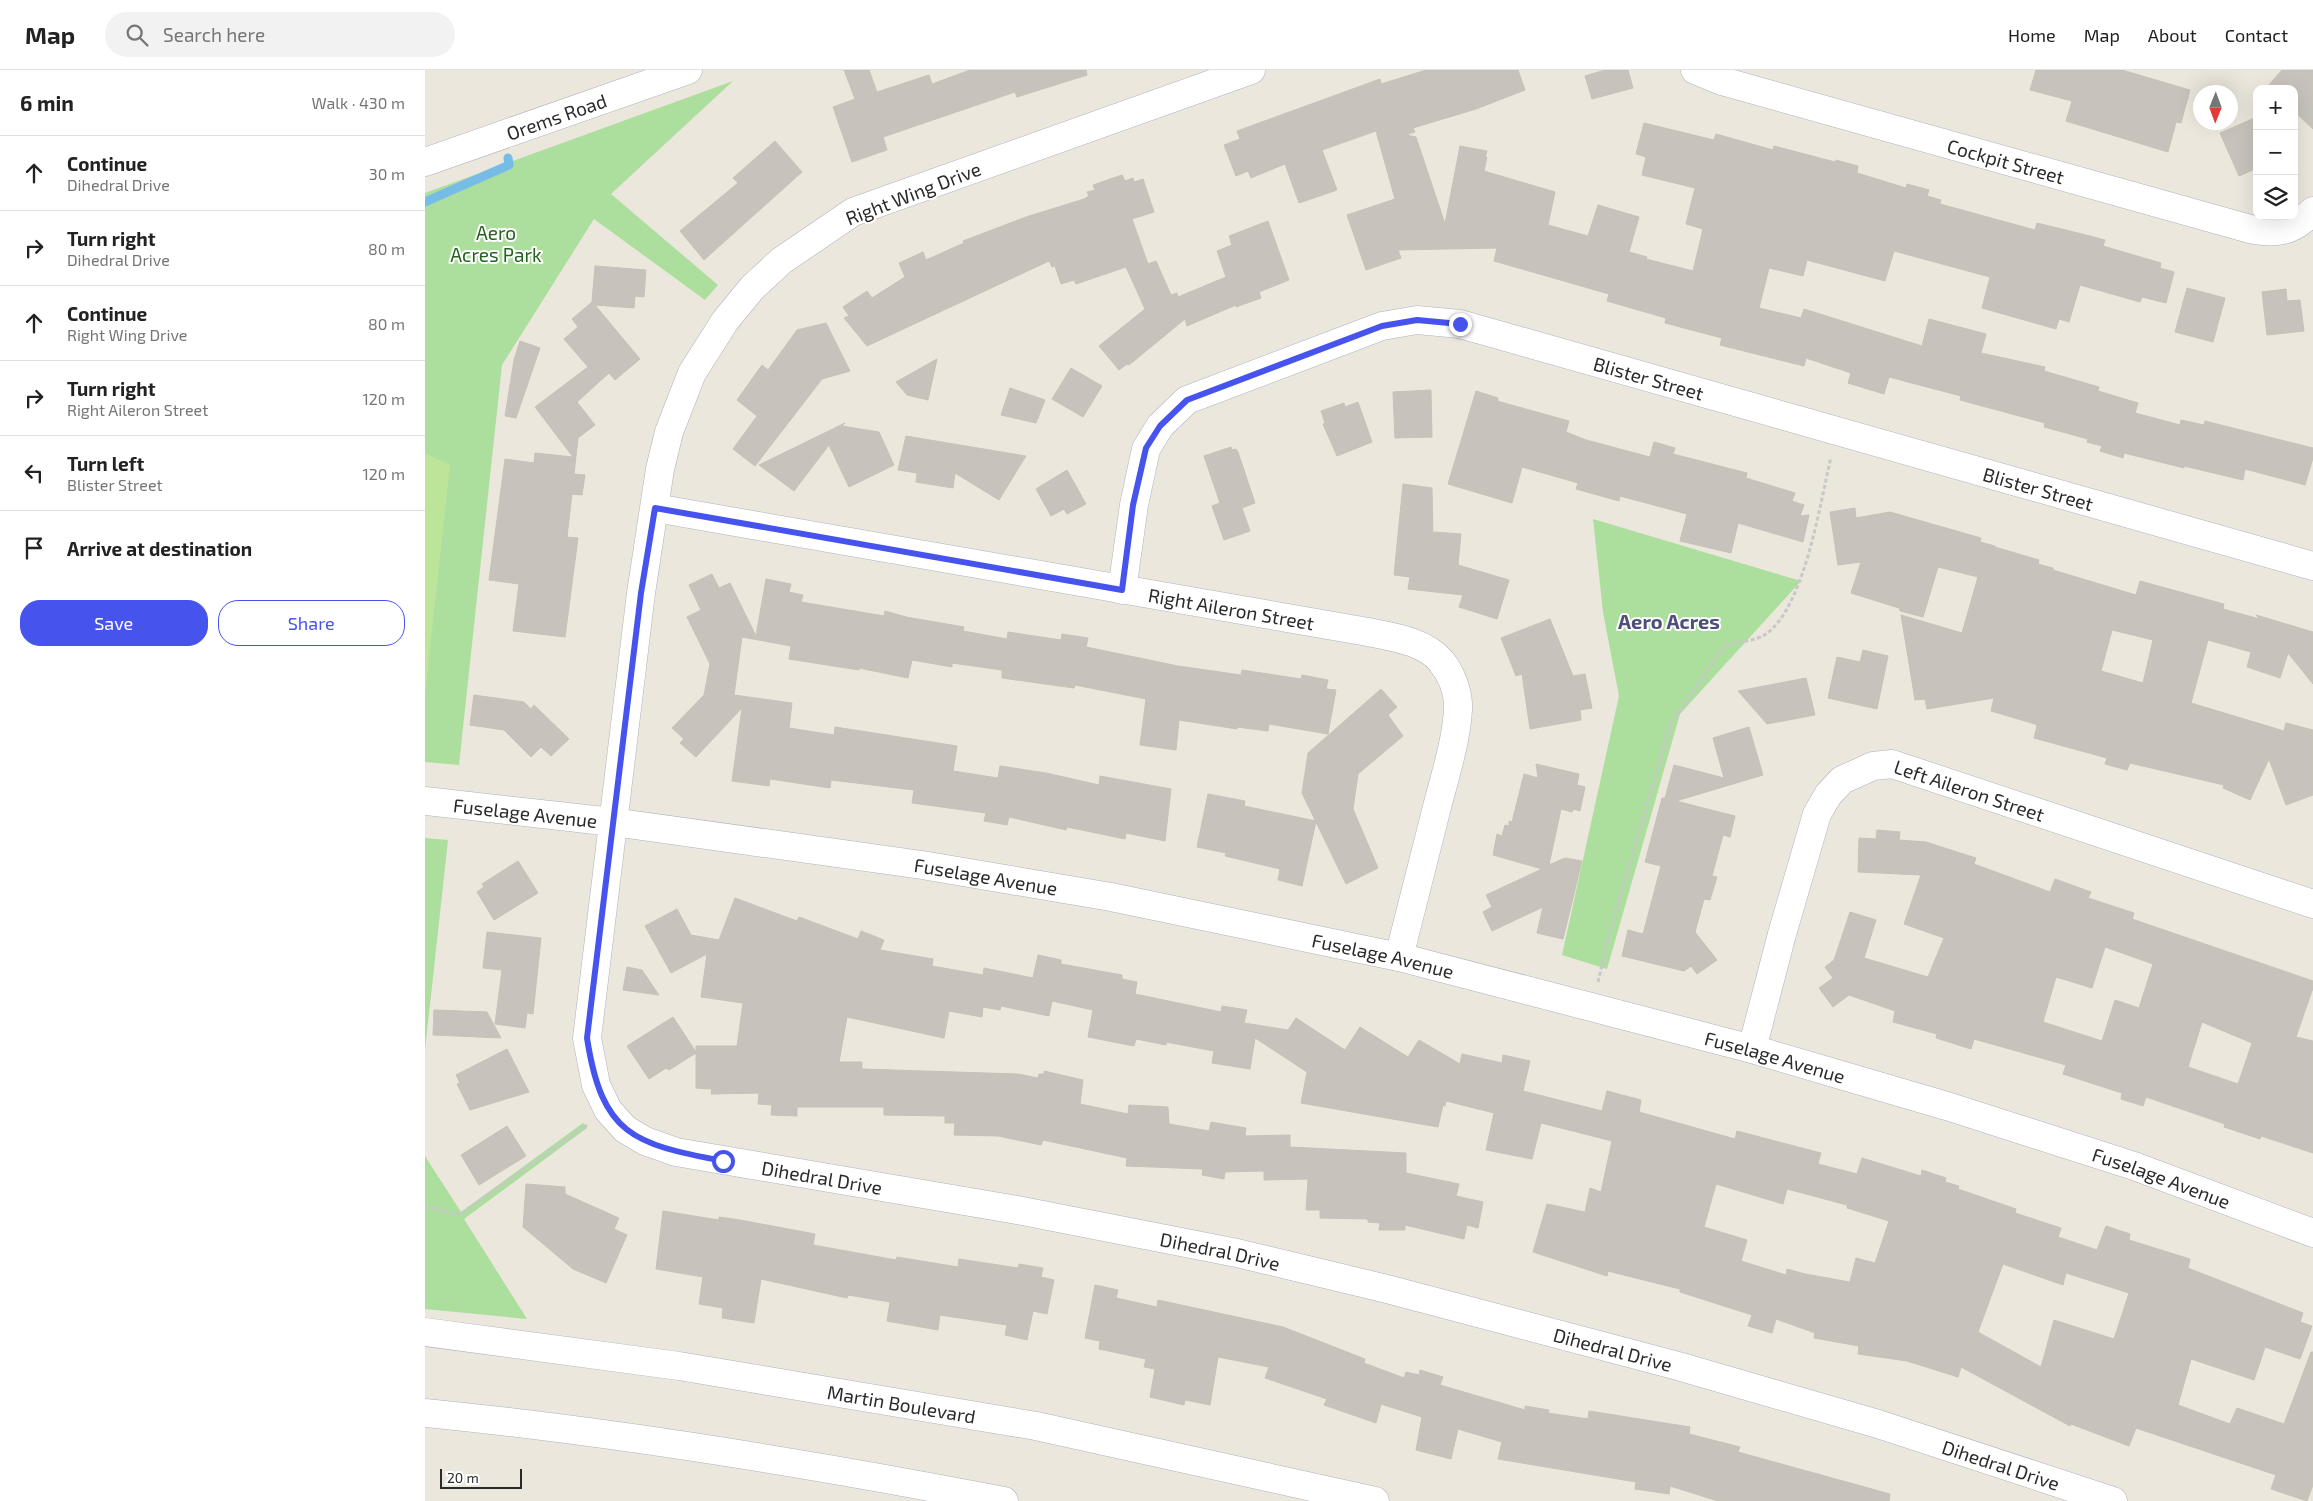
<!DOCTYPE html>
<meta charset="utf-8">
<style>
:root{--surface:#fff;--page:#f2f2f2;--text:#222;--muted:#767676;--line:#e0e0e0;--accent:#4753ed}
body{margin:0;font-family:"Exo 2",sans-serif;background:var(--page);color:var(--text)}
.controls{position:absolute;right:15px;top:15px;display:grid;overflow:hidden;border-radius:10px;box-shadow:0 5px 20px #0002}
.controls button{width:45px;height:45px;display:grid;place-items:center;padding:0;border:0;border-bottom:1px solid var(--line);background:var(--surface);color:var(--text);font:25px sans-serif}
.compass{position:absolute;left:1768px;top:15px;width:45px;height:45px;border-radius:50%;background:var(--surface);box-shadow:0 5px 20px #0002;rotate:181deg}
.scale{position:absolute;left:15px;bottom:12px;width:82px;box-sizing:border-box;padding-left:5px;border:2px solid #2a2a2a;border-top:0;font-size:14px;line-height:18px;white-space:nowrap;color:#2a2a2a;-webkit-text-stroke:4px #fff;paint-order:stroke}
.stop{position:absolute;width:15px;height:15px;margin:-11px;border:4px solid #4753ed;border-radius:50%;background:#fff}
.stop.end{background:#4753ed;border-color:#fff;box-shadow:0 1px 5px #0008}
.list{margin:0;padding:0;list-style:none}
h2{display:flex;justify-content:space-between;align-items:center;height:65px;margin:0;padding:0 20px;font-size:21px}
h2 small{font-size:16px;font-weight:400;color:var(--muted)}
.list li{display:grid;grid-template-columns:32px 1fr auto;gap:15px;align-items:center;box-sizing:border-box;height:75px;padding:0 20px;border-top:1px solid var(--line)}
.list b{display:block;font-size:19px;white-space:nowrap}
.list p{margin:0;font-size:16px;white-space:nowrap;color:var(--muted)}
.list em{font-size:16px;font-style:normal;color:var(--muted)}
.actions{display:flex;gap:10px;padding:15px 20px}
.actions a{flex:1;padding:11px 0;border:1px solid var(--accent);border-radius:20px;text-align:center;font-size:18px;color:var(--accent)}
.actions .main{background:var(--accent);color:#fff}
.icon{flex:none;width:28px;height:28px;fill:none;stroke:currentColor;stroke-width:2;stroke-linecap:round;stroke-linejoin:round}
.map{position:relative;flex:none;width:1888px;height:1431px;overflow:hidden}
header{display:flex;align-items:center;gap:30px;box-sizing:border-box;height:70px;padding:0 25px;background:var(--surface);border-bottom:1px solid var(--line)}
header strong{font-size:24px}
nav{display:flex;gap:28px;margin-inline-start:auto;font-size:18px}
.search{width:350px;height:45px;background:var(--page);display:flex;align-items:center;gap:12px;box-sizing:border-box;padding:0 18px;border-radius:28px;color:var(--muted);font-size:19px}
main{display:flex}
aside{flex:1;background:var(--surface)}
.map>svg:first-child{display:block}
.green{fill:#acde9d}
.pitch{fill:#bce599}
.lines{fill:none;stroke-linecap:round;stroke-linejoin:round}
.stream{stroke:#77bce6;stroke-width:9}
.building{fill:#c7c3bc;stroke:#c6c2b7;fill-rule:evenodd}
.street-casing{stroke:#b0b1bd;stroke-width:29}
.secondary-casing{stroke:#b0b1bd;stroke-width:29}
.path{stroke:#c8c8c8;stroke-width:3;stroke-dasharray:4 2.5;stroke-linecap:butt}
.street{stroke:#fff;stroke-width:28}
.secondary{stroke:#fff;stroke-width:28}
.route{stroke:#4753ed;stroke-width:6}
.labels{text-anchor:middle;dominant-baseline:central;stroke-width:4;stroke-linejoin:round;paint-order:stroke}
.street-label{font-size:19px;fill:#2a2a2a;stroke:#fff}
.park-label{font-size:19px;fill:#25621f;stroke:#fff}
.neighbourhood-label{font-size:20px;font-weight:bold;fill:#4d5078;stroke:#fff}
</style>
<header>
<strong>Map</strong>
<div class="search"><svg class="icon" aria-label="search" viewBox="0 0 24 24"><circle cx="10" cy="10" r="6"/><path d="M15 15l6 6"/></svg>Search here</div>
<nav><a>Home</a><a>Map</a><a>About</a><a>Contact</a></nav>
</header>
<main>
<aside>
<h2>6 min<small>Walk · 430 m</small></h2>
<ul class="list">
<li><svg class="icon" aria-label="ahead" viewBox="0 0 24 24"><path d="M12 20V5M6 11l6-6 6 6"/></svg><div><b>Continue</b><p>Dihedral Drive</p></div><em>30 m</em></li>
<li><svg class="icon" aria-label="right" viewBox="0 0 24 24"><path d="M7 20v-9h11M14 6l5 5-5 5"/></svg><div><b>Turn right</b><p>Dihedral Drive</p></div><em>80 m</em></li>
<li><svg class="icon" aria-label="ahead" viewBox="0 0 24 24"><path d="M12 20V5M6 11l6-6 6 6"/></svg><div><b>Continue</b><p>Right Wing Drive</p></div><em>80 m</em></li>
<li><svg class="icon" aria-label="right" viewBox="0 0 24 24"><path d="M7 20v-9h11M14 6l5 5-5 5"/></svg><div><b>Turn right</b><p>Right Aileron Street</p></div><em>120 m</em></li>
<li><svg class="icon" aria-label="left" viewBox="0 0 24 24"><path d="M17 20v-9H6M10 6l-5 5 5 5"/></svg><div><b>Turn left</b><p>Blister Street</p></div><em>120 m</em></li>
<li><svg class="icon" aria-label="arrive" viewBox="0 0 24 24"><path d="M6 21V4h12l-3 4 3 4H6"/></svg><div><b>Arrive at destination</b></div></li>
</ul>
<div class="actions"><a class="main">Save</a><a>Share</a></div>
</aside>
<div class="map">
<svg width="1888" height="1431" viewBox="0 0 1888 1431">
<rect width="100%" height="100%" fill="#ebe7dd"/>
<!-- green -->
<g class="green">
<path d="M308,11L186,124L293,215L280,230L169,149L77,295L34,695L0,692V123Z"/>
<path d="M1168,449L1376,511L1255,644L1182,899L1137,885L1194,626L1178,542Z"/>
<path d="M0,768L23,770L0,980Z"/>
<path d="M158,1053L162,1058L39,1149L102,1249L0,1239V1086L36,1142Z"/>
</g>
<!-- pitch -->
<path class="pitch" d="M0,383L25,395L0,626Z"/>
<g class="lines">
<!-- stream -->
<path class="stream" d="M0,132L84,95L83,88"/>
</g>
<!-- building -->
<g class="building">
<path d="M419,0H444L452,22L504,5L507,14L545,0H661L662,5L592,27L590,22L458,67L462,80L427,92L408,37L430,29Z"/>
<path d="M1001,0H1093L1100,20L1051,39L988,58L990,62L981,65L991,67L1020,154L1035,76L1062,81L1060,87H1062L1059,101L1130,122L1123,155L1163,166L1173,135L1214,147L1204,182L1222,187L1221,189L1268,201L1278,159L1261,154L1270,118L1217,105L1221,87L1211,84L1219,53L1289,70L1291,64L1348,80L1349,76L1410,92L1411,90L1433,96L1432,103L1481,118L1482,114L1504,120L1502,126L1516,130L1515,134L1610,160L1612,153L1661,165L1680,170L1678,176L1736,193L1735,198L1749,202L1741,233L1717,227L1715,232L1655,215L1644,252L1634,249L1631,259L1557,238L1565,207L1469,181L1460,211L1382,190L1378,206L1344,198L1334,238L1376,248L1379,239L1497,276L1504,249L1561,264L1556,283L1620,297L1619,301L1674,317L1673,321L1713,333L1710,343L1755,355L1756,350L1779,355L1780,351L1888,378V388L1880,415L1820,399L1818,410L1759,396V398L1699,383L1698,388L1675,381L1677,376L1662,372L1663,369L1619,357L1620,353L1535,330L1536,326L1464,307L1459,324L1423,313L1426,303L1381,288L1379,296L1295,275L1297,268L1240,253L1241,248L1182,231L1184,224L1069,191L1072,178L973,180L976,188L941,200L922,145L970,129L951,61L897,80L912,120L874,133L860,94L826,108L823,101L811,106L799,75L815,69L812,61L955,9L956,14Z"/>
<path d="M1180,0H1203L1208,18L1167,29L1160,6Z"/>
<path d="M1611,0H1697L1765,20L1756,53L1751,52L1743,82L1641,51L1647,31L1605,20Z"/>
<path d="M1857,0H1888V59L1869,41V19H1846L1843,16Z"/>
<path d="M1832,47V98L1814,106L1795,63Z"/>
<path d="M350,71L377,102L279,190L255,161L313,113L308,108Z"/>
<path d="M697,105L700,111L708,108L709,112L718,109L729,142L707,149L723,194L731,191L746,225L752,223L753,227L801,207L792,181L807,175L804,166L843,151L864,210L834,222L836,228L811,237V235L762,256L760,249L704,295L702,294L694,300L674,276L720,239L701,197L651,214L649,210L636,214L630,196L627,197L624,191L442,276L419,248L424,246L418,237L442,221L447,228L480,207L474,193L498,182L501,190L539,173L538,171L601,147L659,129L664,126L662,122L670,120L668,115Z"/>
<path d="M170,196L221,200L219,227L210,226L209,238L170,235L215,289L190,310L184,303L152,332L170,355L153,368L149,404L160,405L157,425L147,424L142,467L153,468L140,567L88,561L94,514L64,510L80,389L109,393L110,383L148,387L110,337L163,297L139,269L153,257L147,249L167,232Z"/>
<path d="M1762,218L1800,228L1788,272L1750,262Z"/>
<path d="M1861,219L1862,231L1875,230L1879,261L1842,265L1837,222Z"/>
<path d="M401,253L425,301L397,309L330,396L308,379L332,346L312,330L337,295L343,300L372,260Z"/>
<path d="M95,271L115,278L91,348L80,346L89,290Z"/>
<path d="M512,289L503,330L482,325L471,312Z"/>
<path d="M646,298L677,316L658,347L627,329Z"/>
<path d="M585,318L620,330L611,353L576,345Z"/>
<path d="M1006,320L1007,367L970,368L968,322Z"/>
<path d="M1051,321L1073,328L1072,331L1144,351L1141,362L1161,370L1225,387L1229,372L1250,378L1248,384L1322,403L1321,408L1370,423L1367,431L1379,435L1375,446L1384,445L1378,472L1313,453L1306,483L1255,471L1262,444L1195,426L1194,431L1151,419L1153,413L1097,397L1087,433L1023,414Z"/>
<path d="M933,332L947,372L912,386L898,354L900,353L896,341L919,333L920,337Z"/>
<path d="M420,353L417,356L454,362L469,395L424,417L404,375L369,421L334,395Z"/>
<path d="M481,366L601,386L574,430L530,403L528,418L491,412L492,403L473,400Z"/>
<path d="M806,377L807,380L811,379L813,382L830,433L817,438L825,461L799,470L787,436L795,433L779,386Z"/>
<path d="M642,400L661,434L642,444L639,439L626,446L611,419Z"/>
<path d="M978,414L1007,418L1008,465L1009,462L1036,464L1033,495L1084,510L1072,549L1034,537L1038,525L983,519L985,507L969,505Z"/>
<path d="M1430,438L1431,448L1465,442L1556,468L1555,472L1570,476V477L1614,490L1613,494L1628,498V500L1711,525L1715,511L1799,534L1798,539L1835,549L1831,545L1888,562V614L1863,583L1855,608L1822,597L1826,582L1783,570L1766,633L1859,661L1861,653L1888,660V725L1861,735L1844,689L1825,730L1798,718L1799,715L1705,693L1702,700L1680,694L1682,688L1609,668L1612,656L1610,654L1566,641L1569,628L1502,639L1500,629L1490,630L1476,545L1537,563L1553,507L1513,497L1498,547L1475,541L1474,535V538L1426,523L1436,492L1413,495L1405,442ZM1687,560L1728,570L1718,613L1676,601Z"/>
<path d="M287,504L294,518L305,513L331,566L341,509L366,514L364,522L378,525L376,532L459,546L460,541L481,547L539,557L538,561L582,569L583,562L636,570L637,564L663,568L661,577L753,596L816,605L817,600L876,609L877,605L903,610L901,619L911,620L903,664L844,654L843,661L812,657V659L754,650L751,680L715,675L721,629L650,615L649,618L577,608V600L527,593V597L487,590L483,608L434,598V600L364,589L366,576L317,567L309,625L367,633L364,658L409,665L410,657L532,676L528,701L573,708L575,696L621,703L674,715L675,706L746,719L740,771L701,763L700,769L642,757L641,760L584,747L582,755L559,751L561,743L487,733L489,720L406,710L405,718L345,709L344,716L307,711L317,638L271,687L255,673L259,669L247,658L279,625L285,594L262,547L276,540L264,515Z"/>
<path d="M1125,549L1148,606L1160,604L1167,638L1155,640L1156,650L1105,659L1097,604L1091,606L1076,568Z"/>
<path d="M1438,580L1463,586L1452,639L1403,628L1412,587L1435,592Z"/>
<path d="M1381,608L1390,645L1342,654L1313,621Z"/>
<path d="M956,619L972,637L963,645L978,666L933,704L928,739L953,798L921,814L877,723L883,683Z"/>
<path d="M49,625L99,632L106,639L109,635L144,669L126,686L116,677L106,687L79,660L45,655Z"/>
<path d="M1324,657L1338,705L1251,731L1310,746L1305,767L1298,765L1287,806L1292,807L1285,830L1279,829L1270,862L1292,890L1272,904L1266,896L1259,901L1197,886L1203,860L1218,864L1236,796L1220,792L1237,728H1240L1249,695L1299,708L1288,668Z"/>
<path d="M1111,694L1154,704L1152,715L1160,717L1155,741L1148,739L1147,742L1136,739L1124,795L1140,788L1157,791L1138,869L1112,863L1118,837L1067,861L1058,842L1067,837L1061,825L1117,799L1068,785L1072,764L1077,766L1080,755L1084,756V751L1087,752L1099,704L1113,708Z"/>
<path d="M783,724L820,731L819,736L891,751L877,816L853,810L855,799L800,786L801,783L772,777Z"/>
<path d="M1452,760L1475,762L1474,770L1501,772L1551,788L1549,794L1625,822L1630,809L1666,822L1663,828L1709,843L1707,849L1888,911V918L1871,967L1888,971V1083L1836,1066L1835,1069L1799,1057L1800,1054L1721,1027L1718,1036L1696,1029L1697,1023L1638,1004L1641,995L1549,969L1546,979L1511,968L1512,964L1468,952L1470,941L1424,925L1408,937L1394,918L1408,908L1400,897L1409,890L1425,842L1451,850L1439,888L1503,907L1519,868L1479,854L1496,805L1433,802L1434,768L1451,769ZM1680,877L1728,894L1714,938L1690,930L1677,971L1618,952L1631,907L1667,918ZM1777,952L1827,973L1813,1014L1763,997Z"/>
<path d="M93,791L113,823L69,850L52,822L59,817L57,814Z"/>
<path d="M310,828L372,851L374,847L433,869L436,861L459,870L455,880L508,889L507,896L558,905L559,898L608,908L613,885L636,890V894L697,905V909L712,912L710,924L796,942L797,936L822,940L819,953L863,960L871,948L920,980L935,957L983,987L994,970L1035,994L1037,984L1077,993L1078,985L1105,991L1098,1021L1177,1041L1182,1021L1216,1030L1214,1042L1310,1069L1312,1061L1396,1083L1393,1094L1432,1104L1437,1088L1496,1106L1497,1100L1521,1108L1520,1112L1534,1116L1533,1119L1591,1139L1590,1143L1636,1158L1633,1167L1672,1180L1681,1156L1705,1164L1704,1170L1765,1189L1763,1198L1878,1243L1875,1252L1887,1256L1875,1289L1840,1277L1829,1310L1766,1289L1753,1335L1805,1354L1812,1338L1859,1354L1886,1282H1888V1415L1882,1431L1846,1419L1851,1405L1711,1358L1704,1376L1646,1354L1645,1356L1536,1297L1533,1307L1482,1291L1433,1284L1434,1276L1389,1268L1390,1263L1351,1249L1347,1263L1323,1256L1327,1245L1255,1222V1219L1183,1201L1182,1206L1108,1182L1122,1134L1160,1142L1165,1118L1176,1122L1187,1071L1116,1053L1107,1089L1061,1080L1069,1043L1021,1031L1020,1036L1018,1035L1013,1057L876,1033L882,1002L830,968L825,999L787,993L789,981L741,972V975L711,969L709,976L663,967L668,940L627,931L624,946L576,936L575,940L558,937L557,947L524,941L519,968L422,947L414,992H437V999L593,1004L613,1008L614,1004H619V1001L658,1010L655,1034L703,1044L704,1035L743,1037L744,1054L784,1061L786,1052L821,1058L820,1066L865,1065V1077L981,1083V1103L1034,1114L1031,1126L1058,1132L1053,1158L1042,1155L1039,1169L980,1155V1160H954L955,1153L943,1152V1149L895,1148V1140H881L883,1109L839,1110V1101L800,1102L799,1109L777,1105L778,1099L701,1096L702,1088L618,1070L616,1075L573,1066L529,1065L530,1053H520V1046L459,1045V1037H372V1046L346,1045L347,1035L333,1034L334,1023L286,1024L287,1019L271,1018V983L244,1000L241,998L224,1009L202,976L248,947L271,982V976H312L318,933L276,927L282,884L246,903L220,856L252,839L266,865L294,870ZM1291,1114L1358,1134L1362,1119L1422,1135V1138L1464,1151L1450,1193L1431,1188L1425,1212L1380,1204L1362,1199L1361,1205L1316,1191L1322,1170L1279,1157ZM1578,1194L1638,1215L1641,1203L1704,1223L1689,1269L1629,1250L1616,1297L1553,1262Z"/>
<path d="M62,862L116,868L108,944L102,943L100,958L70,954L77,900L58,898Z"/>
<path d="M202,897L217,900L234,925L198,920Z"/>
<path d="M9,940L62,942L76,968L8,965Z"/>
<path d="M82,979L104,1022L45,1040L32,1014L35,1013L31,1005Z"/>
<path d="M82,1056L101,1086L54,1115L36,1085Z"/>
<path d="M101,1114L140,1117V1124L194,1148L189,1159L202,1165L181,1213L148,1199L98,1157Z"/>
<path d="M238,1141L294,1150V1147L315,1150L390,1164L388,1175L471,1190L472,1187L533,1197L534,1189L593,1198L594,1194L618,1198L616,1207L629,1210L622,1244L608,1241L602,1270L580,1265L582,1255L515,1245L513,1260L462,1251L465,1232L423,1225L422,1228L336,1209L329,1253L297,1248L298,1238L274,1234L278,1207L231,1199Z"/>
<path d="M670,1215L693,1220L691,1228L732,1237L733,1230L858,1257L940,1289L939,1293L979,1308L981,1302L994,1305L995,1300L1018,1307L1015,1315L1100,1340V1336L1124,1340L1123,1343L1163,1349L1164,1341L1265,1357L1264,1364L1315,1377L1313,1382L1465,1424L1464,1431H1293L1245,1416L1244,1424L1210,1419L1211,1412L1073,1389L1077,1372L1033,1359L1026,1389L991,1380L997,1347L956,1334L951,1353L899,1335L902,1329L840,1308L844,1297L793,1287L785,1335L760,1330L759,1335L725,1327L730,1299L719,1297L721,1289L674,1279L675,1271L660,1268Z"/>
</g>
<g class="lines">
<defs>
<g id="street">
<path id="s1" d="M826,0L428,142L356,191L327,218L300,251L267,303L244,362L235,399L216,523L162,968L171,1015L183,1040L200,1059L220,1071L251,1082L592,1140L812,1183L962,1219L1253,1296L1453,1354L1688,1431"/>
<path id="s2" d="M1270,0L1297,11L1825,159C1853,165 1868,161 1888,141"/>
<path id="s3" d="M0,92L263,0"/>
<path id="s4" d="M230,438L943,562C967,567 999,571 1016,591C1027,605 1034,623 1033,640C1031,672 1020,706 1012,737C999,787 987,837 974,887"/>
<path id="s5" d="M697,520L709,435L721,379L735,356L762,330L957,256L992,250L1035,254L1888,496"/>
<path id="s6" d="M0,731L188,752L497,795L686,827L974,887L1327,979L1525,1037L1709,1096L1888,1163"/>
<path id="s7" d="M1327,979L1357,864L1392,744L1403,725L1417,710L1448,696L1467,694L1888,834"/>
</g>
<g id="secondary">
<path id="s8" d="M0,1262L254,1296L611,1356L950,1431"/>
<path d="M0,1343C194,1362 387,1394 579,1431"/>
</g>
</defs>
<!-- street casing -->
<use href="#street" class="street-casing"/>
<!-- secondary casing -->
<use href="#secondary" class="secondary-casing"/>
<!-- path -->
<g class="path">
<path d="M1173,912L1185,861L1246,654L1300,575C1312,572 1331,571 1341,564C1380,536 1395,433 1406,387"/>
<path d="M0,1136L34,1145L162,1055"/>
</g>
<!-- street -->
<use href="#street" class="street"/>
<!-- secondary -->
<use href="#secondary" class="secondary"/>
</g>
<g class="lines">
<!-- route -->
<path class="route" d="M298,1091C208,1074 177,1065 162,968L216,523L230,438L697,520L708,435L721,378L735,356L762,330L957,256L992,250L1035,254"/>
</g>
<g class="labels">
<!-- street labels -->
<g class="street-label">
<text stroke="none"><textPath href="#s3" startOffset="139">Orems Road</textPath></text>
<text stroke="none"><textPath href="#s2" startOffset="324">Cockpit Street</textPath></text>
<text transform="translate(488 123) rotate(-21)">Right Wing Drive</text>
<text stroke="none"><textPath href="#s5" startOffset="691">Blister Street</textPath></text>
<text stroke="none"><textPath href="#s5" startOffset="1096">Blister Street</textPath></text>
<text stroke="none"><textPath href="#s4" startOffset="585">Right Aileron Street</textPath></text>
<text stroke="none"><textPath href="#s7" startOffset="421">Left Aileron Street</textPath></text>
<text stroke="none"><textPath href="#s6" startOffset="101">Fuselage Avenue</textPath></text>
<text stroke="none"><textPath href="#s6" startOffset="566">Fuselage Avenue</textPath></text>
<text stroke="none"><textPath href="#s6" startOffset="971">Fuselage Avenue</textPath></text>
<text stroke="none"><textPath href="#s6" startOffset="1376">Fuselage Avenue</textPath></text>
<text stroke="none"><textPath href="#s1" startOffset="1634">Dihedral Drive</textPath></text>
<text stroke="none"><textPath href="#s6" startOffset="1781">Fuselage Avenue</textPath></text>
<text stroke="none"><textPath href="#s1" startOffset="2039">Dihedral Drive</textPath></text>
<text stroke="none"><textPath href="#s1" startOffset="2444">Dihedral Drive</textPath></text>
<text stroke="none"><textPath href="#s8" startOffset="482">Martin Boulevard</textPath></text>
<text stroke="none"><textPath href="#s1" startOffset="2849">Dihedral Drive</textPath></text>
</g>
<!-- park labels -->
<g class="park-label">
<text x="71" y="162">Aero<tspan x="71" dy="22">Acres Park</tspan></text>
</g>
<!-- neighbourhood labels -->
<g class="neighbourhood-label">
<text x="1244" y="551">Aero Acres</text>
</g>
</g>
</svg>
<div class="controls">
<button>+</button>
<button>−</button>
<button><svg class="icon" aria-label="layers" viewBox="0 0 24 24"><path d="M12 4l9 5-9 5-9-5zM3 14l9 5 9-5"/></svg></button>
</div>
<svg class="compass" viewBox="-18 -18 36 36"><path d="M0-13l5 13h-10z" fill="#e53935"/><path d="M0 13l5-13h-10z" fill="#767676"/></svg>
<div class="scale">20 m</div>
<div class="stop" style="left:298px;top:1091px"></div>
<div class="stop end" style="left:1035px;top:254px"></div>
</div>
</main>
